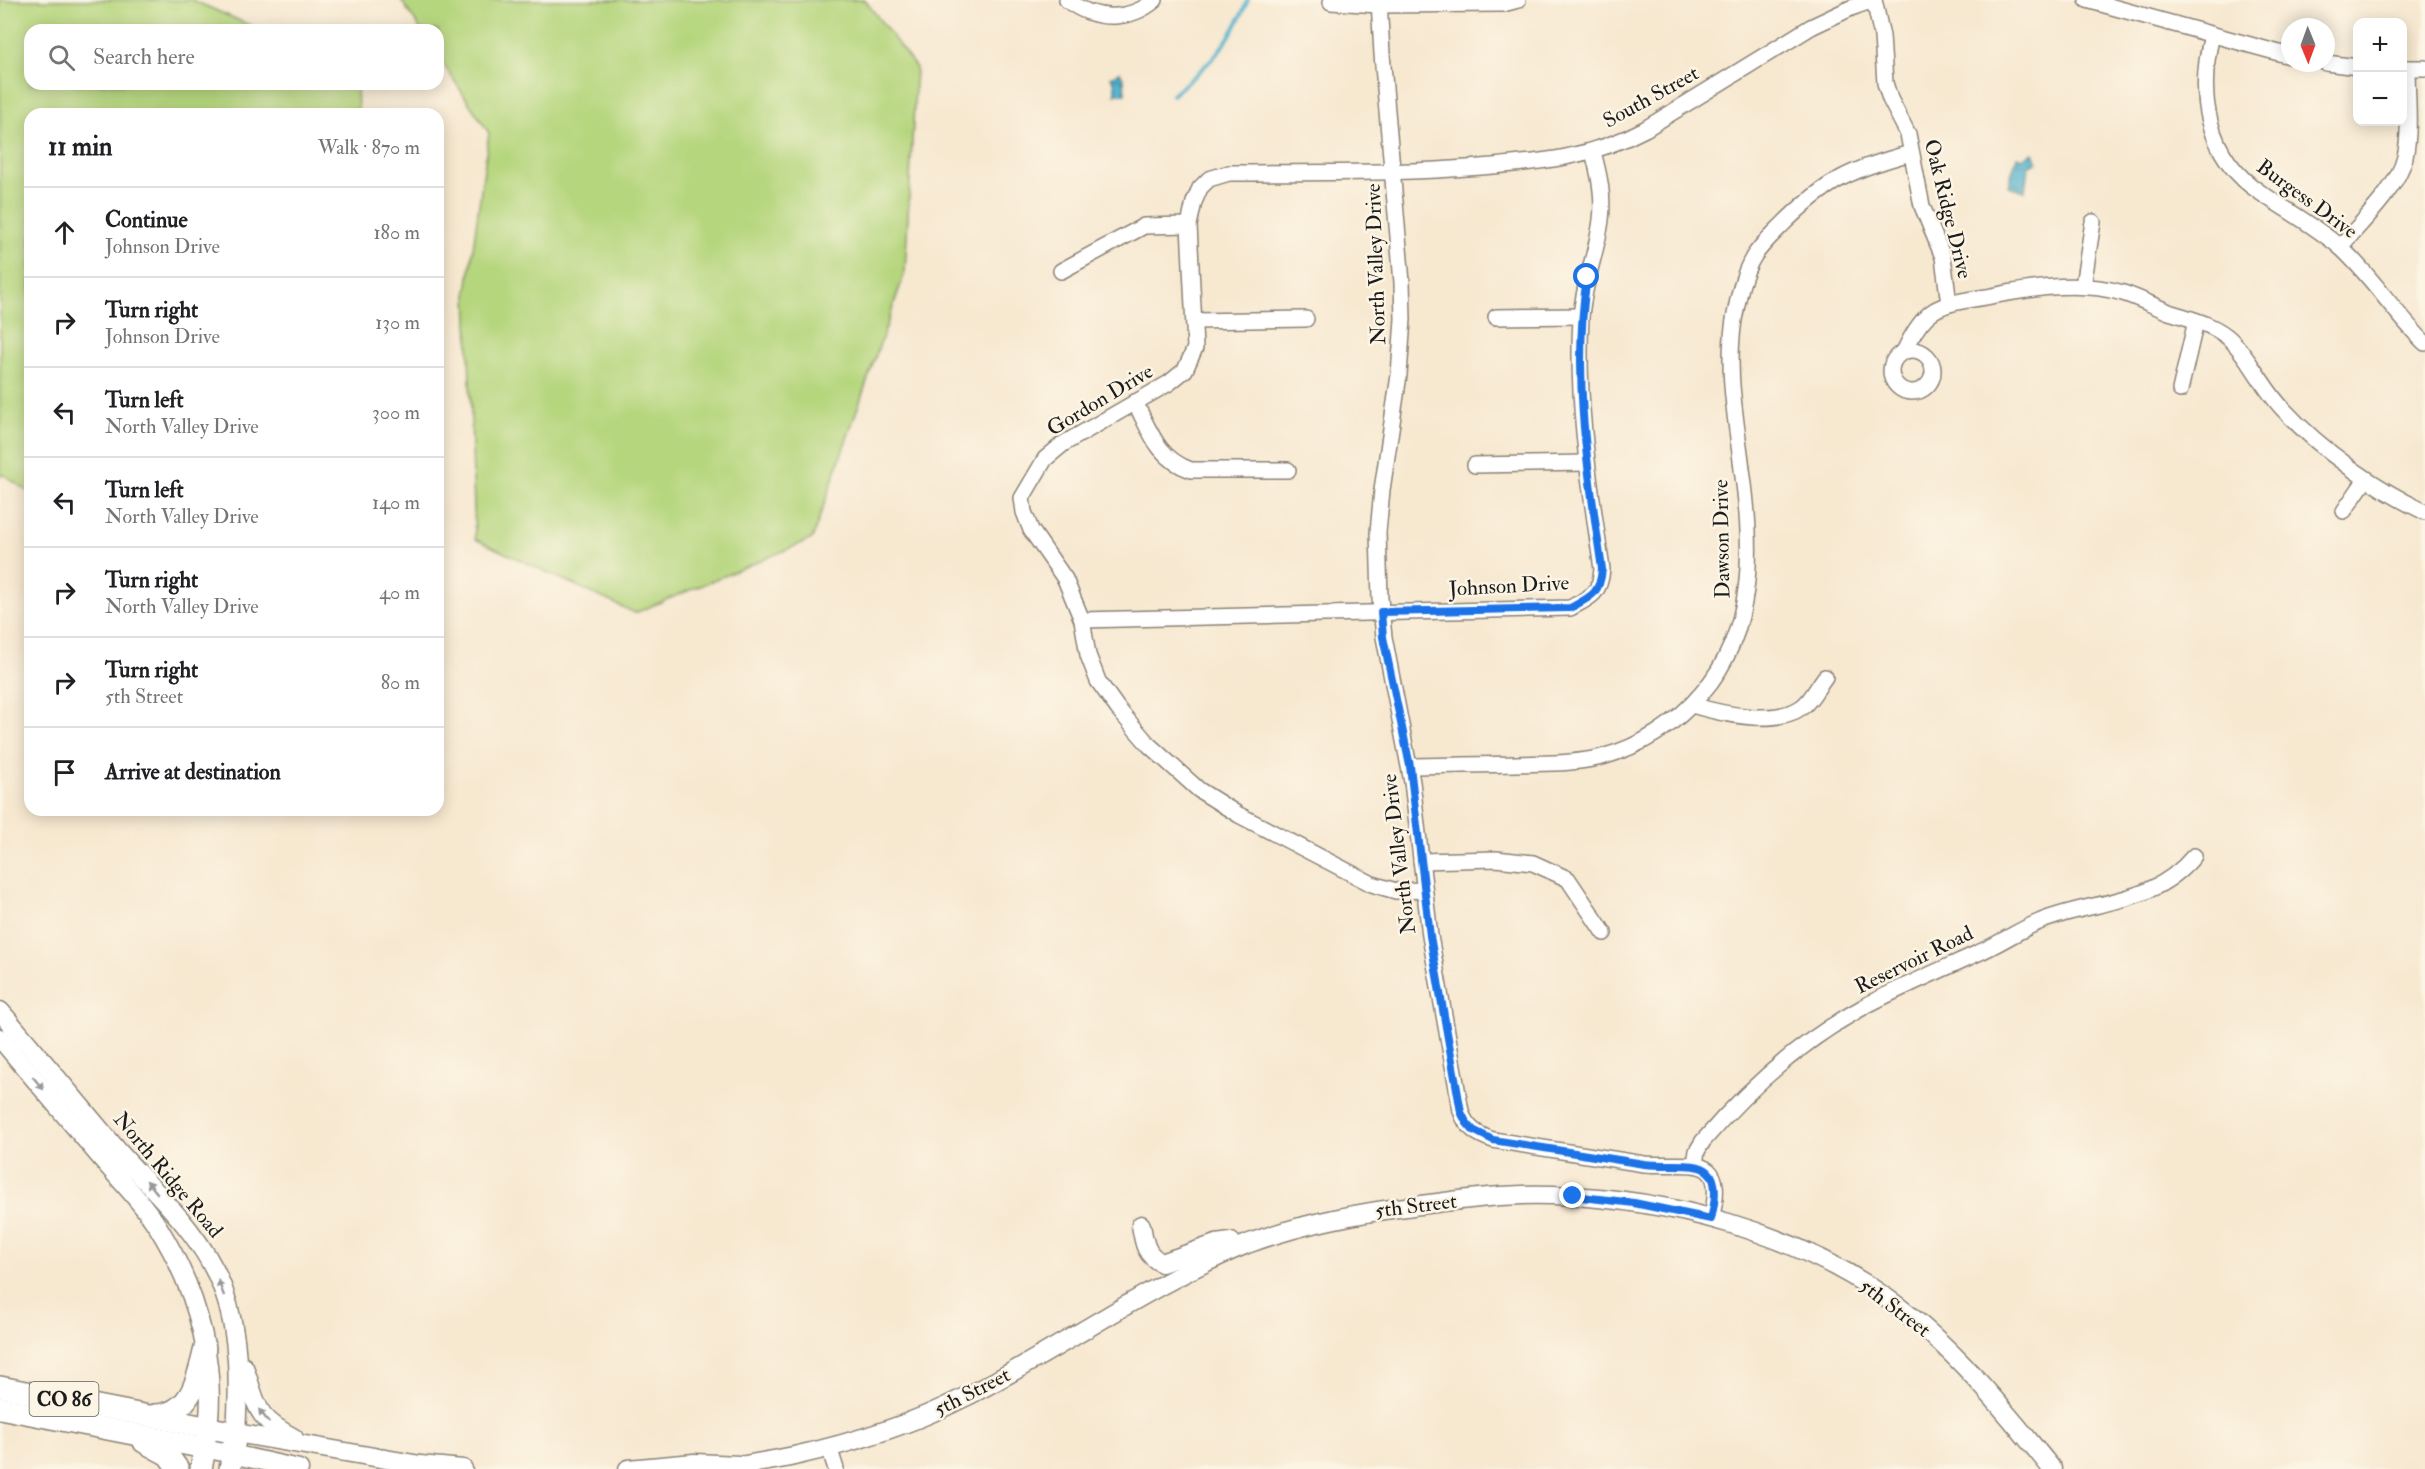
<!DOCTYPE html>
<meta charset="utf-8">
<style>
:root{--surface:#fff;--page:#f6f6f6;--text:#202124;--muted:#757577;--line:#e0e0e0}
body{margin:0;font-family:"IM FELL Double Pica",serif;background:var(--page);color:var(--text)}
.controls{position:absolute;right:18px;top:18px;display:grid;overflow:hidden;border-radius:12px;box-shadow:0 3px 15px #0003}
.controls button{width:54px;height:54px;display:grid;place-items:center;padding:0;border:0;border-bottom:2px solid var(--line);background:var(--surface);color:var(--text);font:30px sans-serif}
.compass{position:absolute;left:2281px;top:18px;width:54px;height:54px;border-radius:50%;background:var(--surface);box-shadow:0 3px 15px #0003;rotate:179deg}
.stop{position:absolute;width:18px;height:18px;margin:-14px;border:4px solid #1a73e8;border-radius:50%;background:#fff}
.stop.end{background:#1a73e8;border-color:#fff;box-shadow:0 2px 6px #0008}
.list{margin:0;padding:0;list-style:none}
h2{display:flex;justify-content:space-between;align-items:center;height:78px;margin:0;padding:0 24px;font-size:26px}
h2 small{font-size:20px;font-weight:400;color:var(--muted)}
.list li{display:grid;grid-template-columns:39px 1fr auto;gap:18px;align-items:center;box-sizing:border-box;height:90px;padding:0 24px;border-top:2px solid var(--line)}
.list b{display:block;font-size:22px;white-space:nowrap}
.list p{margin:0;font-size:20px;white-space:nowrap;color:var(--muted)}
.list em{font-size:20px;font-style:normal;color:var(--muted)}
.icon{flex:none;width:33px;height:33px;fill:none;stroke:currentColor;stroke-width:2;stroke-linecap:round;stroke-linejoin:round}
.map{position:relative;flex:none;width:2425px;height:1469px;overflow:hidden}
.search{position:absolute;background:var(--surface);box-shadow:0 3px 15px #0003;left:24px;top:24px;width:420px;height:66px;display:flex;align-items:center;gap:15px;box-sizing:border-box;padding:0 21px;border-radius:18px;color:var(--muted);font-size:22px}
.panel{position:absolute;background:var(--surface);box-shadow:0 3px 15px #0003;left:24px;top:108px;width:420px;height:708px;border-radius:18px}
.map>svg:first-child{display:block}
.green{fill:#b5d67d;stroke:#68794c;stroke-width:1.5}
.water{fill:url(#water-ripples);stroke:#346674;stroke-width:1.5}
.lines{fill:none;stroke-linecap:round;stroke-linejoin:round}
.stream{stroke:#4db1cc;stroke-width:4}
.minor-casing{stroke:#8a8276;stroke-width:18}
.major-casing{stroke:#8a8276;stroke-width:21}
.highway-casing{stroke:#8a8276;stroke-width:24}
.minor{stroke:#fff;stroke-width:15}
.major{stroke:#fff;stroke-width:18}
.highway{stroke:#fff;stroke-width:21}
.oneway{fill:#999}
.route{stroke:#1a73e8;stroke-width:8}
.labels{text-anchor:middle;dominant-baseline:central;stroke-width:5;stroke-linejoin:round;paint-order:stroke}
.shield{fill:#fcf5e5;stroke:#5f5d58;stroke-width:1.5}
.shield-label{font-size:20px;font-weight:bold;fill:#1c1c1c}
.street-label{font-size:21px;fill:#1c1c1c;stroke:#fcf5e5}
</style>
<div class="map">
<svg width="2425" height="1469" viewBox="0 0 2425 1469">
<defs>
<pattern id="water-ripples" width="26" height="14" patternUnits="userSpaceOnUse" patternTransform="scale(1.5)"><rect width="26" height="14" fill="#4db1cc"/><path d="M2 4q2-2 4 0t4 0M15 11q2-2 4 0t4 0" fill="none" stroke="#3f8fa5"/></pattern>
</defs>
<rect width="100%" height="100%" fill="#fcf5e5"/>
<filter id="ink" filterUnits="userSpaceOnUse"><feTurbulence type="fractalNoise" baseFrequency=".0167" numOctaves="2"/><feDisplacementMap in="SourceGraphic" scale="12" xChannelSelector="R" yChannelSelector="G"/><feConvolveMatrix kernelMatrix="1 2 1 2 8 2 1 2 1" color-interpolation-filters="sRGB"/></filter>
<filter id="wash" filterUnits="userSpaceOnUse"><feTurbulence type="fractalNoise" baseFrequency=".008" numOctaves="4" result="noise"/><feDisplacementMap in="SourceGraphic" scale="24" xChannelSelector="R" yChannelSelector="G"/><feGaussianBlur stdDeviation="1.35" result="paint"/><feColorMatrix in="noise" values="0 0 0 0 0 0 0 0 0 0 0 0 0 0 0 0 0 1.4 0 .05"/><feComposite in="paint" operator="in"/></filter>
<g filter="url(#wash)">
<rect width="100%" height="100%" fill="#f7e8d0"/>
<!-- green -->
<g class="green">
<path d="M0,0H192L261,30H30V84H357L358,114H30V493L4,475L0,476Z"/>
<path d="M401,0H865L916,68L905,272L812,539L635,613L475,539L467,292L489,133L438,56V30H421Z"/>
</g>
<!-- water -->
<g class="water">
<path d="M1120,72L1124,80L1125,94H1115V83L1111,77Z"/>
<path d="M2033,153L2037,162L2028,166L2025,191L2008,186L2017,156L2023,158Z"/>
</g>
<g class="lines">
<!-- stream -->
<path class="stream" d="M1172,95C1210,64 1229,46 1248,0"/>
</g>
</g>
<g filter="url(#ink)">
<g class="lines">
<defs>
<g id="minor">
<path d="M1067,0C1094,21 1129,22 1155,0"/>
<path d="M1379,0L1382,54L1402,282L1403,319L1399,375L1382,490L1378,532L1380,598L1384,637L1412,782L1430,936L1461,1111C1466,1128 1478,1135 1493,1140L1644,1164C1689,1168 1729,1149 1711,1219"/>
<path d="M1874,0L1882,36L1885,83L1890,99L1908,134L1922,206L1943,257L1949,304"/>
<path d="M2087,0L2290,56"/>
<path d="M1331,2L1379,5L1503,4L1518,0"/>
<path d="M2212,35C2197,94 2206,157 2261,193C2288,211 2315,226 2340,247C2372,276 2394,313 2425,343"/>
<path d="M2326,63L2358,67"/>
<path d="M2402,68H2425"/>
<path d="M2340,247C2361,222 2397,190 2405,157C2411,129 2407,97 2407,68"/>
<path d="M1061,271L1144,226L1189,225"/>
<path d="M2083,286L2093,222"/>
<path d="M1496,317L1581,316"/>
<path d="M1195,321L1306,319"/>
<circle cx="1912" cy="371" r="21"/>
<path d="M1904,352C1928,299 1945,305 1997,295C2039,287 2082,281 2123,293C2139,298 2154,306 2169,312C2190,319 2214,324 2231,340C2251,360 2263,388 2283,409C2322,451 2373,487 2425,512"/>
<path d="M2180,390L2196,321"/>
<path d="M1135,402C1150,431 1158,459 1191,470H1288"/>
<path d="M1475,465L1586,463"/>
<path d="M2344,511L2366,479"/>
<path d="M1082,620L1570,608C1591,597 1600,594 1602,569C1590,486 1576,402 1581,318C1583,284 1597,253 1601,220C1604,196 1599,174 1593,152"/>
<path d="M1692,705C1722,714 1775,726 1802,707C1811,701 1818,686 1825,677"/>
<path d="M1410,766C1445,765 1480,765 1516,764C1545,763 1574,764 1602,757C1642,746 1675,725 1702,693C1756,631 1753,546 1742,469C1736,418 1726,371 1734,320C1738,299 1742,275 1754,256C1762,244 1773,234 1783,224C1827,180 1852,169 1911,153"/>
<path d="M1421,861L1496,859L1533,863L1568,879L1604,933"/>
<path d="M1424,890L1396,891L1372,884L1239,815L1199,790L1149,745L1118,709L1098,681L1088,655L1082,620L1065,579L1031,530L1024,512L1022,498L1045,459L1063,444L1169,383L1185,370L1195,348L1189,225L1194,202L1200,188L1209,179L1229,173C1314,172 1398,174 1481,167C1542,162 1591,158 1645,129L1811,27L1851,8L1874,0"/>
<path d="M1695,1164L1697,1151L1703,1141C1749,1087 1805,1039 1867,1005C1903,986 1941,970 1978,953C1999,944 2017,931 2039,922C2094,899 2152,907 2194,856"/>
<path d="M829,1447L836,1469"/>
</g>
<g id="major">
<path d="M0,1011C40,1057 79,1105 118,1151C156,1194 202,1233 223,1289C240,1336 239,1384 236,1433L420,1465L463,1469"/>
<path d="M0,1038C32,1076 65,1115 97,1153C117,1177 141,1200 158,1227C199,1293 220,1371 205,1448L299,1469"/>
<path d="M1141,1225C1144,1242 1145,1255 1162,1263L1216,1244L1231,1242"/>
<path d="M244,1367C258,1407 254,1417 294,1438"/>
<path d="M628,1469L694,1463L740,1465"/>
<path d="M728,1469C750,1463 772,1461 794,1456C852,1443 908,1426 961,1399C1059,1351 1146,1285 1247,1244C1300,1224 1357,1213 1413,1206C1459,1200 1506,1193 1553,1195C1669,1199 1793,1231 1888,1299C1952,1345 2003,1408 2052,1469"/>
</g>
<g id="highway">
<path d="M0,1387L236,1433L230,1469"/>
<path d="M0,1408L205,1448L201,1469"/>
<path d="M155,1415C192,1414 198,1377 205,1348"/>
<path d="M144,1442L168,1455L178,1469"/>
</g>
</defs>
<!-- minor casing -->
<use href="#minor" class="minor-casing"/>
<!-- major casing -->
<use href="#major" class="major-casing"/>
<!-- highway casing -->
<use href="#highway" class="highway-casing"/>
<!-- minor -->
<use href="#minor" class="minor"/>
<!-- major -->
<use href="#major" class="major"/>
<!-- highway -->
<use href="#highway" class="highway"/>
</g>
<!-- one-way arrows -->
<defs><path id="oneway-solid" d="M-6-.8H1V-3.2L6.5 0L1 3.2V.8H-6Z" transform="scale(1.5)"/></defs>
<g class="oneway">
<use href="#oneway-solid" transform="translate(38 1083) rotate(50)"/>
<use href="#oneway-solid" transform="translate(152 1187) rotate(-130)"/>
<use href="#oneway-solid" transform="translate(221 1288) rotate(-111)"/>
<use href="#oneway-solid" transform="translate(264 1416) rotate(-128)"/>
</g>
</g>
<g class="lines" filter="url(#ink)">
<!-- route -->
<path class="route" d="M1573,1196L1634,1203L1711,1219C1728,1150 1689,1169 1644,1164L1493,1140L1473,1130L1466,1122L1461,1112L1430,936L1410,766L1383,637L1381,612L1570,608C1591,597 1600,594 1602,569C1588,472 1572,375 1587,277"/>
</g>
<g class="labels">
<!-- shield labels -->
<rect class="shield" x="29.5" y="1382" width="69" height="34" rx="4.5"/>
<g class="shield-label">
<text x="64" y="1399">CO 86</text>
</g>
<!-- street labels -->
<g class="street-label">
<text transform="translate(1651 97) rotate(-29)">South Street</text>
<text transform="translate(2307 199) rotate(36)">Burgess Drive</text>
<text transform="translate(1948 209) rotate(76)">Oak Ridge Drive</text>
<text transform="translate(1376 264) rotate(-92)">North Valley Drive</text>
<text transform="translate(1100 400) rotate(-31)">Gordon Drive</text>
<text transform="translate(1722 539) rotate(-91)">Dawson Drive</text>
<text transform="translate(1509 586) rotate(-3)">Johnson Drive</text>
<text transform="translate(1399 854) rotate(-97)">North Valley Drive</text>
<text transform="translate(1914 960) rotate(-26)">Reservoir Road</text>
<text transform="translate(168 1175) rotate(50)">North Ridge Road</text>
<text transform="translate(1416 1206) rotate(-7)">5th Street</text>
<text transform="translate(1895 1308) rotate(37)">5th Street</text>
<text transform="translate(972 1392) rotate(-27)">5th Street</text>
</g>
</g>
</svg>
<div class="controls">
<button>+</button>
<button>−</button>
</div>
<svg class="compass" viewBox="-18 -18 36 36"><path d="M0-13l5 13h-10z" fill="#e53935"/><path d="M0 13l5-13h-10z" fill="#757577"/></svg>
<div class="stop" style="left:1587px;top:277px"></div>
<div class="stop end" style="left:1573px;top:1196px"></div>
<div class="search"><svg class="icon" aria-label="search" viewBox="0 0 24 24"><circle cx="10" cy="10" r="6"/><path d="M15 15l6 6"/></svg>Search here</div>
<section class="panel">
<h2>11 min<small>Walk · 870 m</small></h2>
<ul class="list">
<li><svg class="icon" aria-label="ahead" viewBox="0 0 24 24"><path d="M12 20V5M6 11l6-6 6 6"/></svg><div><b>Continue</b><p>Johnson Drive</p></div><em>180 m</em></li>
<li><svg class="icon" aria-label="right" viewBox="0 0 24 24"><path d="M7 20v-9h11M14 6l5 5-5 5"/></svg><div><b>Turn right</b><p>Johnson Drive</p></div><em>130 m</em></li>
<li><svg class="icon" aria-label="left" viewBox="0 0 24 24"><path d="M17 20v-9H6M10 6l-5 5 5 5"/></svg><div><b>Turn left</b><p>North Valley Drive</p></div><em>300 m</em></li>
<li><svg class="icon" aria-label="left" viewBox="0 0 24 24"><path d="M17 20v-9H6M10 6l-5 5 5 5"/></svg><div><b>Turn left</b><p>North Valley Drive</p></div><em>140 m</em></li>
<li><svg class="icon" aria-label="right" viewBox="0 0 24 24"><path d="M7 20v-9h11M14 6l5 5-5 5"/></svg><div><b>Turn right</b><p>North Valley Drive</p></div><em>40 m</em></li>
<li><svg class="icon" aria-label="right" viewBox="0 0 24 24"><path d="M7 20v-9h11M14 6l5 5-5 5"/></svg><div><b>Turn right</b><p>5th Street</p></div><em>80 m</em></li>
<li><svg class="icon" aria-label="arrive" viewBox="0 0 24 24"><path d="M6 21V4h12l-3 4 3 4H6"/></svg><div><b>Arrive at destination</b></div></li>
</ul>
</section>
</div>
